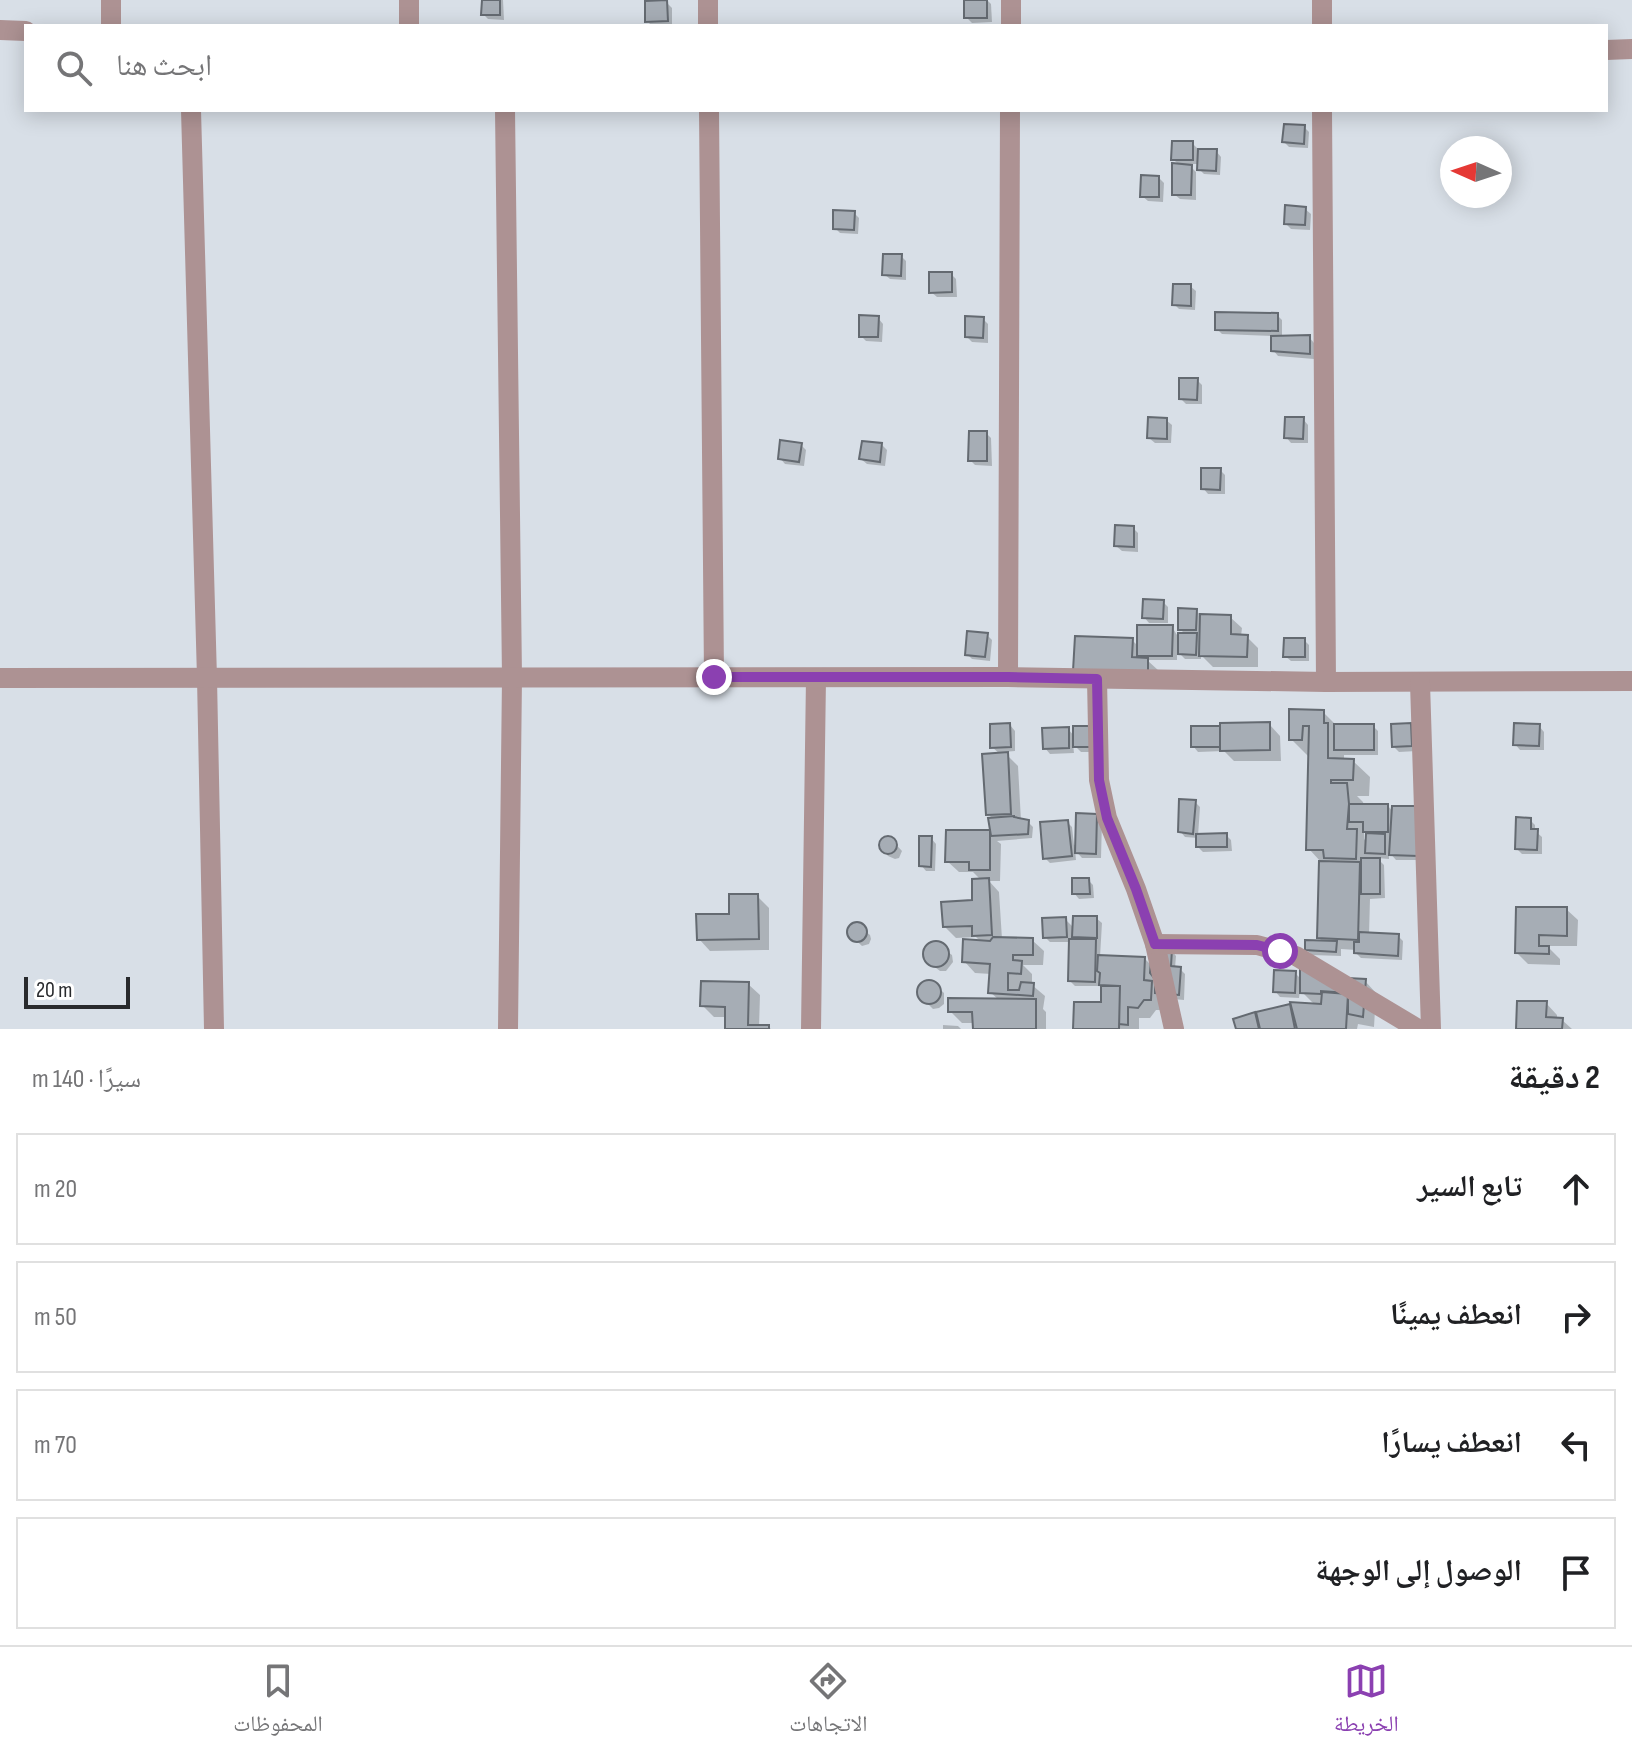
<!DOCTYPE html>
<html lang="ar">
<meta charset="utf-8">
<style>
:root{--surface:#fff;--page:#f6f6f6;--text:#202124;--muted:#757577;--line:#e0e0e0;--accent:#8b40b1}
body{margin:0;font-family:"Sofia Sans Condensed","Noto Naskh Arabic",sans-serif;background:var(--page);color:var(--text);direction:rtl}
.compass{position:absolute;left:1440px;top:136px;width:72px;height:72px;border-radius:50%;background:var(--surface);box-shadow:0 4px 20px #0003;rotate:273deg}
.scale{position:absolute;left:24px;bottom:20px;width:106px;box-sizing:border-box;padding-left:8px;border:4px solid #282a2d;border-top:0;font-size:22px;line-height:28px;white-space:nowrap;color:#282a2d;-webkit-text-stroke:6px #fff;paint-order:stroke}
.stop{position:absolute;width:24px;height:24px;margin:-18px;border:6px solid #8b40b1;border-radius:50%;background:#fff}
.stop.end{background:#8b40b1;border-color:#fff;box-shadow:0 2px 8px #0008}
.list{margin:0;padding:0;list-style:none}
h2{display:flex;justify-content:space-between;align-items:center;height:104px;margin:0;padding:0 32px;font-size:34px}
h2 small{font-size:26px;font-weight:400;color:var(--muted)}
.list li{display:grid;grid-template-columns:52px 1fr auto;gap:24px;align-items:center;box-sizing:border-box;height:112px;margin:0 16px 16px;padding:0 16px;border:2px solid var(--line);border-radius:0px}
.list b{display:block;font-size:30px;white-space:nowrap}
.list em{font-size:26px;font-style:normal;color:var(--muted)}
.icon{flex:none;width:44px;height:44px;fill:none;stroke:currentColor;stroke-width:2;stroke-linecap:round;stroke-linejoin:round}
.map{position:relative;flex:none;width:1632px;height:1029px;overflow:hidden;direction:ltr}
.search{position:absolute;background:var(--surface);box-shadow:0 4px 20px #0003;left:24px;right:24px;top:24px;height:88px;display:flex;align-items:center;gap:20px;box-sizing:border-box;padding:0 28px;border-radius:0px;color:var(--muted);font-size:30px}
.sheet{height:616px;background:var(--surface)}
nav{display:flex;justify-content:space-around;align-items:center;box-sizing:border-box;height:112px;border-top:2px solid var(--line);background:var(--surface);font-size:22px;color:var(--muted)}
nav a{display:grid;justify-items:center;gap:4px}
nav .on{color:var(--accent)}
.map>svg:first-child{display:block}
.shadow{fill:#0003;fill-rule:evenodd}
.building{fill:#a6adb5;stroke:#646a71;stroke-width:2}
.lines{fill:none;stroke-linecap:round;stroke-linejoin:round}
.minor{stroke:#ad9293;stroke-width:20}
.route{stroke:#8b40b1;stroke-width:10}
</style>
<div class="map">
<svg width="1632" height="1029" viewBox="0 0 1632 1029">
<rect width="100%" height="100%" fill="#d8dfe7"/>
<!-- shadow -->
<g class="shadow">
<path d="M484,0H503L504,20L488,19L483,14Z"/>
<path d="M966,0H987L991,4L992,22L972,23L966,17Z"/>
<path d="M666,2L672,8V26H652L647,21Z"/>
<path d="M1304,127L1309,132L1308,148L1289,147L1284,142Z"/>
<path d="M1192,143L1197,148V151H1216L1221,157L1220,175L1204,174L1199,169V164H1188L1196,172V200L1180,199L1174,194L1180,166L1173,159Z"/>
<path d="M1159,178L1164,183L1163,202L1148,201L1142,196Z"/>
<path d="M1305,209L1311,214L1310,230L1291,229L1286,224Z"/>
<path d="M854,213L859,218L858,234L840,233L835,228Z"/>
<path d="M901,256L906,261V280L890,279L884,274Z"/>
<path d="M951,274L956,279L957,297H937L931,292Z"/>
<path d="M1190,286L1196,291L1195,310L1179,309L1174,304Z"/>
<path d="M1277,315L1282,320V338L1309,337L1314,343V359L1278,356L1273,350L1274,336L1222,334L1217,329Z"/>
<path d="M878,318L883,324L882,342L866,341L861,336Z"/>
<path d="M983,319L988,324V343L972,342L967,337Z"/>
<path d="M1197,380L1202,385V404H1186L1181,399Z"/>
<path d="M1303,419L1308,425V443H1291L1286,437Z"/>
<path d="M1166,420L1172,425L1171,443H1155L1149,438Z"/>
<path d="M986,433L991,438L992,466L975,465L970,460Z"/>
<path d="M801,445L806,450L804,466L785,464L780,458Z"/>
<path d="M882,445L887,450L885,466L867,464L861,459Z"/>
<path d="M1220,470L1225,475V494H1208L1203,488Z"/>
<path d="M1133,528L1138,533V552L1122,551L1116,546Z"/>
<path d="M1163,602L1168,607V623H1149L1144,617Z"/>
<path d="M1196,611L1202,616L1230,617L1242,628L1241,636L1247,637L1258,648V667H1213L1201,655V659H1185L1177,651V660H1147L1159,671L1087,682L1132,640L1139,647L1172,627L1177,635H1186L1180,629Z"/>
<path d="M987,635L992,640L990,661L972,659L967,654Z"/>
<path d="M1304,640L1309,645V661H1291L1285,656Z"/>
<path d="M1291,711L1323,712L1337,726H1373L1378,731V755H1344V760L1353,761L1370,777L1369,796H1357L1363,802L1364,806H1388L1394,813L1422,860H1396L1389,852V859L1377,858L1384,865L1385,898L1370,899L1369,935L1398,936L1403,941L1402,960L1361,958L1356,953V950L1341,949V956L1312,955L1307,950L1324,943L1319,938L1321,862L1309,849L1311,756H1308L1291,739ZM1364,831L1368,835V843L1364,839Z"/>
<path d="M1269,724L1280,736L1281,761H1234L1224,751L1198,752L1193,746Z"/>
<path d="M1010,725L1015,731V751L1004,752L1018,766L1021,821L1028,822L1033,827L1032,838L997,841L1001,844L1000,881H989L999,892L1002,939L1032,940L1044,951L1043,965H1023L1032,974V985L1045,996L1043,1009L1046,1012V1029H975V1023H962L950,1011L999,1000L990,992L991,974L975,973L964,961L981,942L976,937L956,938L945,927L975,902L982,881L973,872H959L947,861L989,832L993,836L991,820L993,819L988,814L1001,755L992,747Z"/>
<path d="M1411,725L1416,731L1417,751L1399,752L1394,747Z"/>
<path d="M1539,726L1544,732V750H1520L1515,744Z"/>
<path d="M1068,729L1075,737L1101,752H1081L1073,744L1074,753L1050,754L1045,748Z"/>
<path d="M1195,802L1200,807L1198,836L1226,835L1231,840L1232,851L1203,852L1198,847V838L1185,837L1180,831Z"/>
<path d="M1097,816L1102,821L1101,858H1082L1075,850L1076,860L1050,863L1045,858L1067,822L1072,827L1074,845H1077Z"/>
<path d="M1530,820L1535,825V831L1542,837V854H1522L1517,849Z"/>
<path d="M887,838L891,839L902,851L899,858L895,859L888,856L883,850L881,845L883,841Z"/>
<path d="M931,838L936,844L935,871H926L921,865Z"/>
<path d="M1088,880L1093,885L1094,898L1079,899L1074,893Z"/>
<path d="M757,896L769,908V950L710,951L699,939Z"/>
<path d="M1566,909L1578,920L1577,946H1550V949L1560,959V965L1528,964L1517,953Z"/>
<path d="M1096,918L1102,923L1100,957L1145,959L1153,967L1171,950L1176,956L1175,968L1180,969L1185,974L1184,1000L1163,998L1162,1010H1156L1150,1018H1139V1029H1075L1103,1004L1102,986H1075L1070,981L1071,942H1050L1045,937L1065,919L1074,928Z"/>
<path d="M857,925L870,935L871,939L869,944L862,946L850,935V930L853,926Z"/>
<path d="M936,944L952,955L953,962L946,971H940L928,962L925,951L929,946Z"/>
<path d="M1295,973L1302,980L1365,981L1376,993L1374,1027L1358,1024L1357,1029H1238L1236,1020L1289,1007L1294,1012L1315,1005L1300,990L1299,998L1280,997L1275,991Z"/>
<path d="M927,982L933,983L944,993V1004L939,1008L933,1009L919,995L921,986Z"/>
<path d="M748,984L760,995L759,1027H768L771,1029H727V1017H714L702,1005Z"/>
<path d="M1546,1003L1557,1015V1019L1562,1020L1572,1029H1518Z"/>
<path d="M943,1025L958,1026L961,1029H943Z"/>
</g>
<!-- building -->
<g class="building">
<path d="M482,0H500V15H481Z"/>
<path d="M667,0L668,21L645,22V1Z"/>
<rect x="964" y="0" width="23" height="18"/>
<path d="M1284,124L1305,125L1304,144L1282,142Z"/>
<path d="M1172,141H1193V160H1171Z"/>
<path d="M1198,149H1217L1216,171L1197,170Z"/>
<path d="M1172,163L1192,165L1191,195H1172Z"/>
<path d="M1141,175L1159,176V197H1140Z"/>
<path d="M1285,205L1306,207L1305,225L1284,224Z"/>
<path d="M833,210L855,211L854,230L833,229Z"/>
<path d="M883,254H902L901,276L882,275Z"/>
<path d="M929,272H952V292L929,293Z"/>
<path d="M1173,284H1191V306L1172,305Z"/>
<path d="M1215,312L1278,313V331L1215,330Z"/>
<path d="M859,315L879,316L878,337H859Z"/>
<path d="M965,316L984,317L983,338L965,337Z"/>
<path d="M1310,335V354L1271,351V336Z"/>
<path d="M1179,378H1198L1197,400L1179,399Z"/>
<path d="M1148,417L1167,418V439L1147,438Z"/>
<path d="M1285,417H1304L1303,439L1284,438Z"/>
<path d="M969,431H987V461H968Z"/>
<path d="M780,440L802,443L799,462L778,459Z"/>
<path d="M862,441L882,443L880,462L859,459Z"/>
<path d="M1201,468H1221L1220,490L1201,489Z"/>
<path d="M1115,525L1134,526V547L1114,546Z"/>
<path d="M1143,599L1164,600L1163,619L1142,618Z"/>
<path d="M1178,608L1197,609L1196,630H1178Z"/>
<path d="M1200,614L1231,615V634L1248,635L1247,657L1199,656Z"/>
<path d="M1137,625H1173L1172,656H1137Z"/>
<path d="M967,631L988,633L985,657L965,655Z"/>
<path d="M1178,633H1197L1196,655L1178,654Z"/>
<path d="M1075,636L1133,638L1132,657L1148,658V673L1073,671Z"/>
<path d="M1284,638H1305V657H1283Z"/>
<path d="M1289,709L1324,710V723H1328V758L1354,759L1353,780H1331V783H1347L1349,804L1347,829H1357L1356,859L1324,858L1323,850H1306L1309,726H1303L1302,740H1289Z"/>
<path d="M1270,722V750L1220,751V723Z"/>
<path d="M1010,723L1011,747L990,748V724Z"/>
<path d="M1411,723L1412,746L1392,747L1391,724Z"/>
<path d="M1514,723L1540,724L1539,746L1513,745Z"/>
<rect x="1334" y="724" width="40" height="26"/>
<rect x="1073" y="726" width="23" height="21"/>
<rect x="1191" y="726" width="29" height="21"/>
<path d="M1069,727V748L1043,749L1042,728Z"/>
<path d="M1008,752L1011,814L986,815L982,754Z"/>
<path d="M1179,799L1196,800L1193,834L1178,832Z"/>
<path d="M1349,804H1388V832H1363V822H1349Z"/>
<path d="M1392,806H1418V856L1389,855Z"/>
<path d="M1076,813L1097,814L1096,854L1075,853Z"/>
<path d="M1014,816V817L1029,820L1028,834L991,836L988,818Z"/>
<path d="M1516,817L1531,818V829H1538L1537,850L1515,849Z"/>
<path d="M1068,820L1072,856L1043,859L1040,822Z"/>
<path d="M946,830H990V870H969V862H945Z"/>
<path d="M1227,833V847H1196V834Z"/>
<path d="M1366,833L1385,834V854L1365,853Z"/>
<circle cx="888" cy="845" r="9"/>
<path d="M919,836H932L931,867L919,866Z"/>
<rect x="1361" y="858" width="19" height="36"/>
<path d="M1319,861L1360,862L1358,940L1317,938Z"/>
<path d="M989,878L992,935L972,936V926L943,927L941,902L972,900V879Z"/>
<path d="M1072,878H1089L1090,894H1072Z"/>
<path d="M729,894H758L759,939L697,940L696,914H729Z"/>
<path d="M1516,907H1567V936L1539,935V946H1549V954L1515,953Z"/>
<path d="M1073,916H1097V938L1072,937Z"/>
<path d="M1066,917L1067,937L1043,938L1042,918Z"/>
<circle cx="857" cy="932" r="10"/>
<path d="M1359,932L1399,934L1398,956L1354,953V942H1359Z"/>
<path d="M993,937L1033,938V955H1013V960L1022,961L1021,974L1008,973V990H1019L1021,982L1034,983L1033,996L988,993L990,964L962,962L963,939L990,941Z"/>
<path d="M1069,939H1096L1095,982L1068,981Z"/>
<path d="M1305,940L1337,941L1336,952L1305,950Z"/>
<circle cx="936" cy="954" r="13"/>
<path d="M1152,948L1172,949L1171,966L1181,967L1179,995L1155,993V979L1150,973Z"/>
<path d="M1098,955L1145,957L1144,980L1152,981L1151,1000H1144L1138,1008L1128,1007V1025L1119,1024V986L1099,985L1100,973L1097,971Z"/>
<path d="M1300,968L1327,977L1366,979L1363,1017L1348,1014V993L1321,991V994L1300,993Z"/>
<path d="M1274,970L1296,971L1295,993L1273,992Z"/>
<circle cx="929" cy="992" r="12"/>
<path d="M701,981L749,982L748,1025H769V1029H725V1007L700,1006Z"/>
<path d="M1101,986H1120L1119,1029H1073L1074,1002H1101Z"/>
<path d="M1322,992L1348,994L1346,1029H1297L1290,1002L1321,1004Z"/>
<path d="M948,998L1036,999V1029H973L972,1012H948Z"/>
<path d="M1517,1001H1547L1546,1017L1563,1018L1562,1029H1516Z"/>
<path d="M1290,1004L1295,1029H1260L1256,1012Z"/>
<path d="M1255,1012L1259,1029H1236L1233,1019Z"/>
</g>
<g class="lines">
<!-- minor -->
<g class="minor">
<path d="M111,0V26"/>
<path d="M409,0V26"/>
<path d="M708,0V26"/>
<path d="M1011,26V0"/>
<path d="M1322,26V0"/>
<path d="M0,30L26,31"/>
<path d="M1606,50L1632,49"/>
<path d="M191,110L207,678L214,1029"/>
<path d="M505,110L512,677L508,1029"/>
<path d="M709,110L714,677"/>
<path d="M1322,110L1326,682"/>
<path d="M1008,677L1010,110"/>
<path d="M0,678L1008,677L1326,682L1632,681"/>
<path d="M1097,679L1099,780L1107,818L1136,889L1155,944L1174,1029"/>
<path d="M1420,683L1431,1029"/>
<path d="M1155,944L1257,945L1296,956L1418,1029"/>
<path d="M811,1029L816,678"/>
</g>
</g>
<g class="lines">
<!-- route -->
<path class="route" d="M714,677H1008L1097,679L1099,780L1107,818L1136,889L1155,944L1257,945L1280,951"/>
</g>
</svg>
<svg class="compass" viewBox="-18 -18 36 36"><path d="M0-13l5 13h-10z" fill="#e53935"/><path d="M0 13l5-13h-10z" fill="#757577"/></svg>
<div class="scale">20 m</div>
<div class="stop" style="left:1280px;top:951px"></div>
<div class="stop end" style="left:714px;top:677px"></div>
<div class="search"><svg class="icon" aria-label="search" viewBox="0 0 24 24"><circle cx="10" cy="10" r="6"/><path d="M15 15l6 6"/></svg>ابحث هنا</div>
</div>
<section class="sheet">
<h2>2 دقيقة<small>سيرًا · 140 m</small></h2>
<ul class="list">
<li><svg class="icon" aria-label="ahead" viewBox="0 0 24 24"><path d="M12 20V5M6 11l6-6 6 6"/></svg><div><b>تابع السير</b></div><em>20 m</em></li>
<li><svg class="icon" aria-label="right" viewBox="0 0 24 24"><path d="M7 20v-9h11M14 6l5 5-5 5"/></svg><div><b>انعطف يمينًا</b></div><em>50 m</em></li>
<li><svg class="icon" aria-label="left" viewBox="0 0 24 24"><path d="M17 20v-9H6M10 6l-5 5 5 5"/></svg><div><b>انعطف يسارًا</b></div><em>70 m</em></li>
<li><svg class="icon" aria-label="arrive" viewBox="0 0 24 24"><path d="M6 21V4h12l-3 4 3 4H6"/></svg><div><b>الوصول إلى الوجهة</b></div></li>
</ul>
</section>
<nav>
<a class="on"><svg class="icon" aria-label="map" viewBox="0 0 24 24"><path d="M3 6l6-2 6 2 6-2v14l-6 2-6-2-6 2zM9 4v14M15 6v14"/></svg>الخريطة</a>
<a><svg class="icon" aria-label="directions" viewBox="0 0 24 24"><path d="M12 3l9 9-9 9-9-9zM9 14v-3h6M13 9l2 2-2 2"/></svg>الاتجاهات</a>
<a><svg class="icon" aria-label="saved" viewBox="0 0 24 24"><path d="M7 4h10v16l-5-4-5 4z"/></svg>المحفوظات</a>
</nav>
